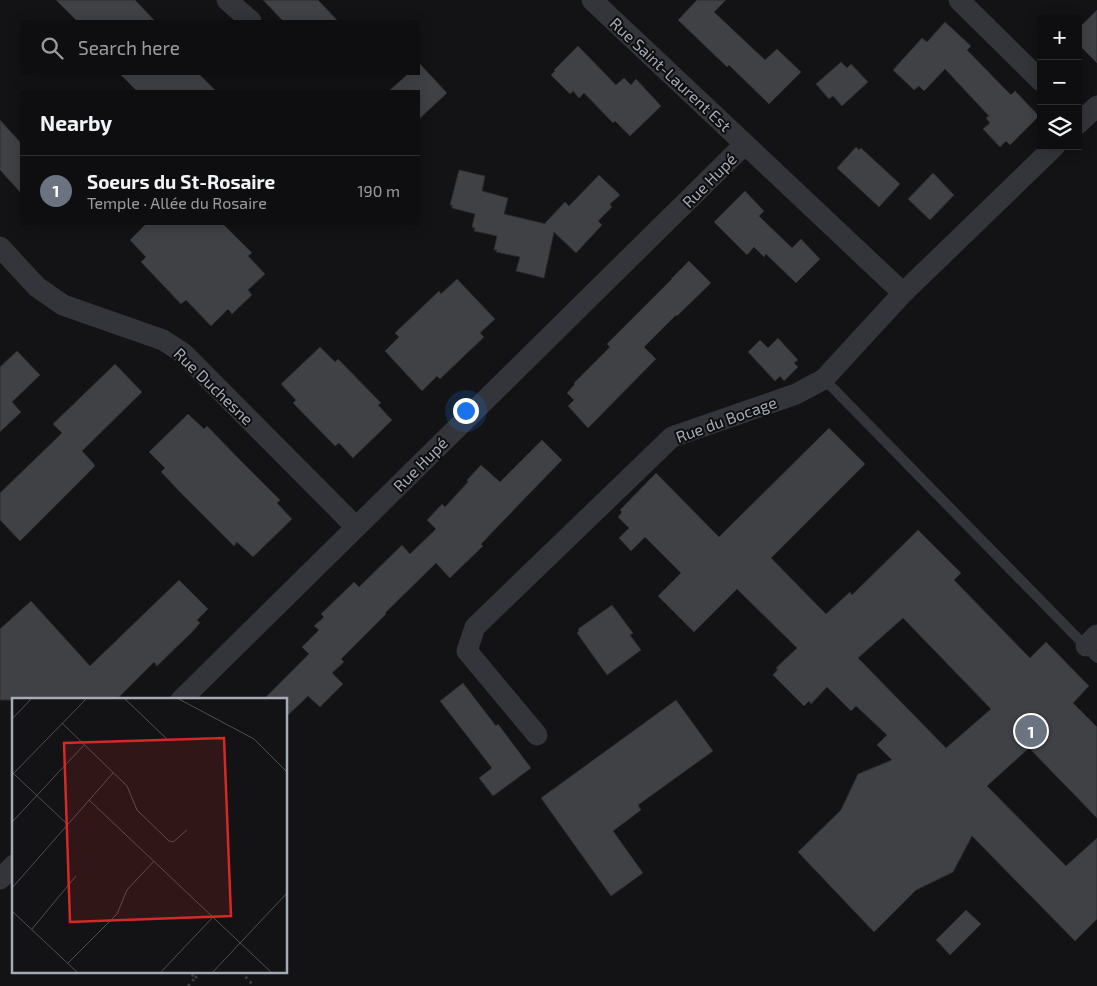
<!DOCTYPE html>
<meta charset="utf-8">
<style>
:root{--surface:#0e0e10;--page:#171719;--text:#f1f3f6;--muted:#9b9c9f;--line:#2e2e30;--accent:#f79f28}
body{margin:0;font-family:"Exo 2",sans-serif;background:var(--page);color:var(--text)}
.controls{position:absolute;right:15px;top:15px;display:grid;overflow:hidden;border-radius:0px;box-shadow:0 2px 12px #0003}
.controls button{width:45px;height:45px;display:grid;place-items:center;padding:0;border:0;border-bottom:1px solid var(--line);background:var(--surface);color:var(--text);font:25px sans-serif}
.you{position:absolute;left:465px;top:410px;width:18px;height:18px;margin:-12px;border:4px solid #fff;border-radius:50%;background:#1a73e8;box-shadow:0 0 0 8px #1a73e833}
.badge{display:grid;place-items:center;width:32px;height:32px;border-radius:50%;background:var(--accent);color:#fff;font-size:16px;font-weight:700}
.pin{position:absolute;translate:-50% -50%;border:2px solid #fff;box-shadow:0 1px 5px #0006}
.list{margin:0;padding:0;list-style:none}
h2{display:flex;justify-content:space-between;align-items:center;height:65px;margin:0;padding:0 20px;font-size:21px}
h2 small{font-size:16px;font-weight:400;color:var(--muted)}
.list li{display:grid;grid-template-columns:32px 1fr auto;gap:15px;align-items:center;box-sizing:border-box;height:70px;padding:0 20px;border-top:1px solid var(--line)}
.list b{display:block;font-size:19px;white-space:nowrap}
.list p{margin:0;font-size:16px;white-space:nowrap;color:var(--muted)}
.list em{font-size:16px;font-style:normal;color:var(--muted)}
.icon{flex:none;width:28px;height:28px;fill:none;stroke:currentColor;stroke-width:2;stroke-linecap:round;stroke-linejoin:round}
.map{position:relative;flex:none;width:1097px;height:986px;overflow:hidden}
.search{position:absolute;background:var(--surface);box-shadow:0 2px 12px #0003;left:20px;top:20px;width:400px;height:55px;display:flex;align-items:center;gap:12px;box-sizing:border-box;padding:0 18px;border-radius:0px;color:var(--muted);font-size:19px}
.panel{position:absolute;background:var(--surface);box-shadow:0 2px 12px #0003;left:20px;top:90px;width:400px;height:135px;border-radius:0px}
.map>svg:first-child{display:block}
.building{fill:#3f4145;stroke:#2d2d31;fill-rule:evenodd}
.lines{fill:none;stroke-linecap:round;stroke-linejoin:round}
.path{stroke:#3a3c41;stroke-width:3;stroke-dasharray:2.5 4;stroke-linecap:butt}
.lane{stroke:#34353a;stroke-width:10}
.street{stroke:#34353a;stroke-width:21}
.labels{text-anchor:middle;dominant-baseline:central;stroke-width:4;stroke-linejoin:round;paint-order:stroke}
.street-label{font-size:16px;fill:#a4abb6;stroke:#0e0e10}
.inset-road{fill:none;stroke:#4d5055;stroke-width:1}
.view{fill:#d62828;fill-opacity:0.15;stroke:#d62828;stroke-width:2.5}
.inset-edge{fill:none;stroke:#a4abb6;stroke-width:2.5}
</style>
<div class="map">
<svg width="1097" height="986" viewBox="0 0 1097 986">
<rect width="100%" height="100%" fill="#131315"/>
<!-- building -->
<g class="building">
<path d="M56,0H135L155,21H77Z"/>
<path d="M263,0H318L338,21H283Z"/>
<path d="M697,0H726L714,12L765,60L777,49L801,72L769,104L729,65L727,67L678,20Z"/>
<path d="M1097,10V63L1078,44V29Z"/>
<path d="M945,22L971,46L967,50L1011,95L1015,91L1039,116L1010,145L1006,141L1000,147L983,129L990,123L986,118L989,116L945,69L924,91L919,86L914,90L893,70L922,38L927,42Z"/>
<path d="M578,46L616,85L624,78L631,85L636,79L661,106L630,136L615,121L613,123L584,93L579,98L573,91L570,94L551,75L555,71L554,70Z"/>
<path d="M841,62L847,68L851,64L868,82L842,106L833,96L829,99L816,84Z"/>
<path d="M419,63L447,93L419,119V91H389L408,74H419Z"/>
<path d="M120,74H199L216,91H137Z"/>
<path d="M0,120L21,143V193L0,170Z"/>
<path d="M856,147L859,150L861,148L900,184L879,207L837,168Z"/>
<path d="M459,170L485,176L482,191L508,198L504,214L546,224L545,223L565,202L569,206L599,175L620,195L610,204L612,207L598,221L602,225L576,253L554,232L544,278L516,271L520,257L496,252L497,250H494L497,236L474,231L475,228L472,227L475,214L452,208V205H450Z"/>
<path d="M933,173L954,195L930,220L908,199Z"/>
<path d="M745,191L764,211L759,216L792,248L801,239L820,259L796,283L766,254L764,257L754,247L747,255L714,222Z"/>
<path d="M146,224H223L252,253L248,256L265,274L248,290L252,295L232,314L228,309L211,326L186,300L181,304L141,262L146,257L130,240Z"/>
<path d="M689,261L711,283L677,316L676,315L644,347L656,359L588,428L568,406L574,400L567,393L575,384L574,383L610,347L607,344L672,279H671Z"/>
<path d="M457,279L495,319L480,333L484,337L440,379L437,376L422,391L385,351L399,337L395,333L439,291L441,294Z"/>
<path d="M778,338L798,360L794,363L798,367L784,381L780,376L775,381L748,352L760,340L768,348Z"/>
<path d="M320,347L335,362L338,359L381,403L378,405L392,420L353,458L339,443L335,446L293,403L296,400L281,384Z"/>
<path d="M17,351L40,375L12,402L21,412L0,432V367Z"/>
<path d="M115,364L142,392L82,451L94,464V465L95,466L20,541L0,520V493L62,433L53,424Z"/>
<path d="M188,414L204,429L207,426L243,463L280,500L277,503L292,519L253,557L237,542L234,546L183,495L161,472L165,468L149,452Z"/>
<path d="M829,428L865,464L771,558L826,614L850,592L852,595L918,530L961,573L954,580L1030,658L1046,642L1089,686L1073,703L1097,727V818L1029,748L987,786L1066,866L1097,838V919L1075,941L972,836L953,872L916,890L874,932L798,852L841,810L858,774L892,760L877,745L887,735L856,706L851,711L827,687L811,704L809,701L804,706L773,675L778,669L776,668L797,648L737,589L694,632L658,596L681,573L645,537L631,551L619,538L629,528L618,517L622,512L620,510L656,473L719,537ZM903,618L991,709L946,748L858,658Z"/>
<path d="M542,440L562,460L529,494L481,544L483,546L450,578L436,563L385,613L386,614L341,659L344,662L332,673L343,684L320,707L308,696L286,717V700H263L309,654L302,647L319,630L314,626L324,617L321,614L354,582L359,587L402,545L410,554L436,529L427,520L442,504L445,507L468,482L467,480L481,465L500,482Z"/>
<path d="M179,580L208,609L197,620L200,623L193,631L157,666L154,662L116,700H0V629L31,601L90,666Z"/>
<path d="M612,605L633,633L630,635L641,650L607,675L577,633L579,631L578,629Z"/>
<path d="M463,683L496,726L498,724L531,768L493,796L479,778L492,768L440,701Z"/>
<path d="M676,700L713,751L638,805L641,810L613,831L643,873L611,896L541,798Z"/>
<path d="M966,910L981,924L950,955L936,940Z"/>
</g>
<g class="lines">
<!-- path -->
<g class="path">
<path d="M241,972L254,986"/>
<path d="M195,978L201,972"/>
<path d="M188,986L195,978L190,972"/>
</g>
<!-- lane -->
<path class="lane" d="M824,379L1097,658"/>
<!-- street -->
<g class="street">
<path d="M227,0L251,21"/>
<path d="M592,0L903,293"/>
<path d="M959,0L1041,81"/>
<path d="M1078,124L1097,106"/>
<path d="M0,247L37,287L63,305L163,340L183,353L356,527"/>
<path d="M1086,646L1097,635"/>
<path d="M181,700L745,144"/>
<path d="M537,735L467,651L475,627L672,437L796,394L824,379L903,293L1055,146"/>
<path d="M0,879L14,865"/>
</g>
</g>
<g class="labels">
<!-- street labels -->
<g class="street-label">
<text transform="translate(671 74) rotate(43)">Rue Saint-Laurent Est</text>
<text transform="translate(709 180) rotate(-45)">Rue Hupé</text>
<text transform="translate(214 386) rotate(44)">Rue Duchesne</text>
<text transform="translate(726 419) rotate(-20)">Rue du Bocage</text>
<text transform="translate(420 464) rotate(-45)">Rue Hupé</text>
</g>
</g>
<!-- overview -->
<g transform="translate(12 698)">
<rect width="275" height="275" fill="#131315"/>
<path class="inset-road" d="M112,0L157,43M165,0L242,41L275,74M0,21L20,0M50,25L115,88L125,112L157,143L161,144L175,132M1,75L56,127M0,77L75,0M77,102L260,275M0,124L72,47M0,190L101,75M0,213L66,275M20,231L64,178M56,265L105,216L115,192L142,163M148,275L201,219M200,275L275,195"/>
<path class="view" d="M212,40L219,218L58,224L52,45Z"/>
<rect width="275" height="275" class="inset-edge"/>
</g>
</svg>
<div class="controls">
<button>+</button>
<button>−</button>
<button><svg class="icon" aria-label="layers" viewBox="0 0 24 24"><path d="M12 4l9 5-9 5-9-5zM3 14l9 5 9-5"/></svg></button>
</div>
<div class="you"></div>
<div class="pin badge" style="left:1031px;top:731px;background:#6b7280">1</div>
<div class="search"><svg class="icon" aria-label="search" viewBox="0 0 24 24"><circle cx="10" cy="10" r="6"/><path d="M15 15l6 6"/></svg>Search here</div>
<section class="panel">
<h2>Nearby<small></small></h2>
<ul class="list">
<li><span class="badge" style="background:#6b7280">1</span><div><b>Soeurs du St-Rosaire</b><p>Temple · Allée du Rosaire</p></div><em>190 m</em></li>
</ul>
</section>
</div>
